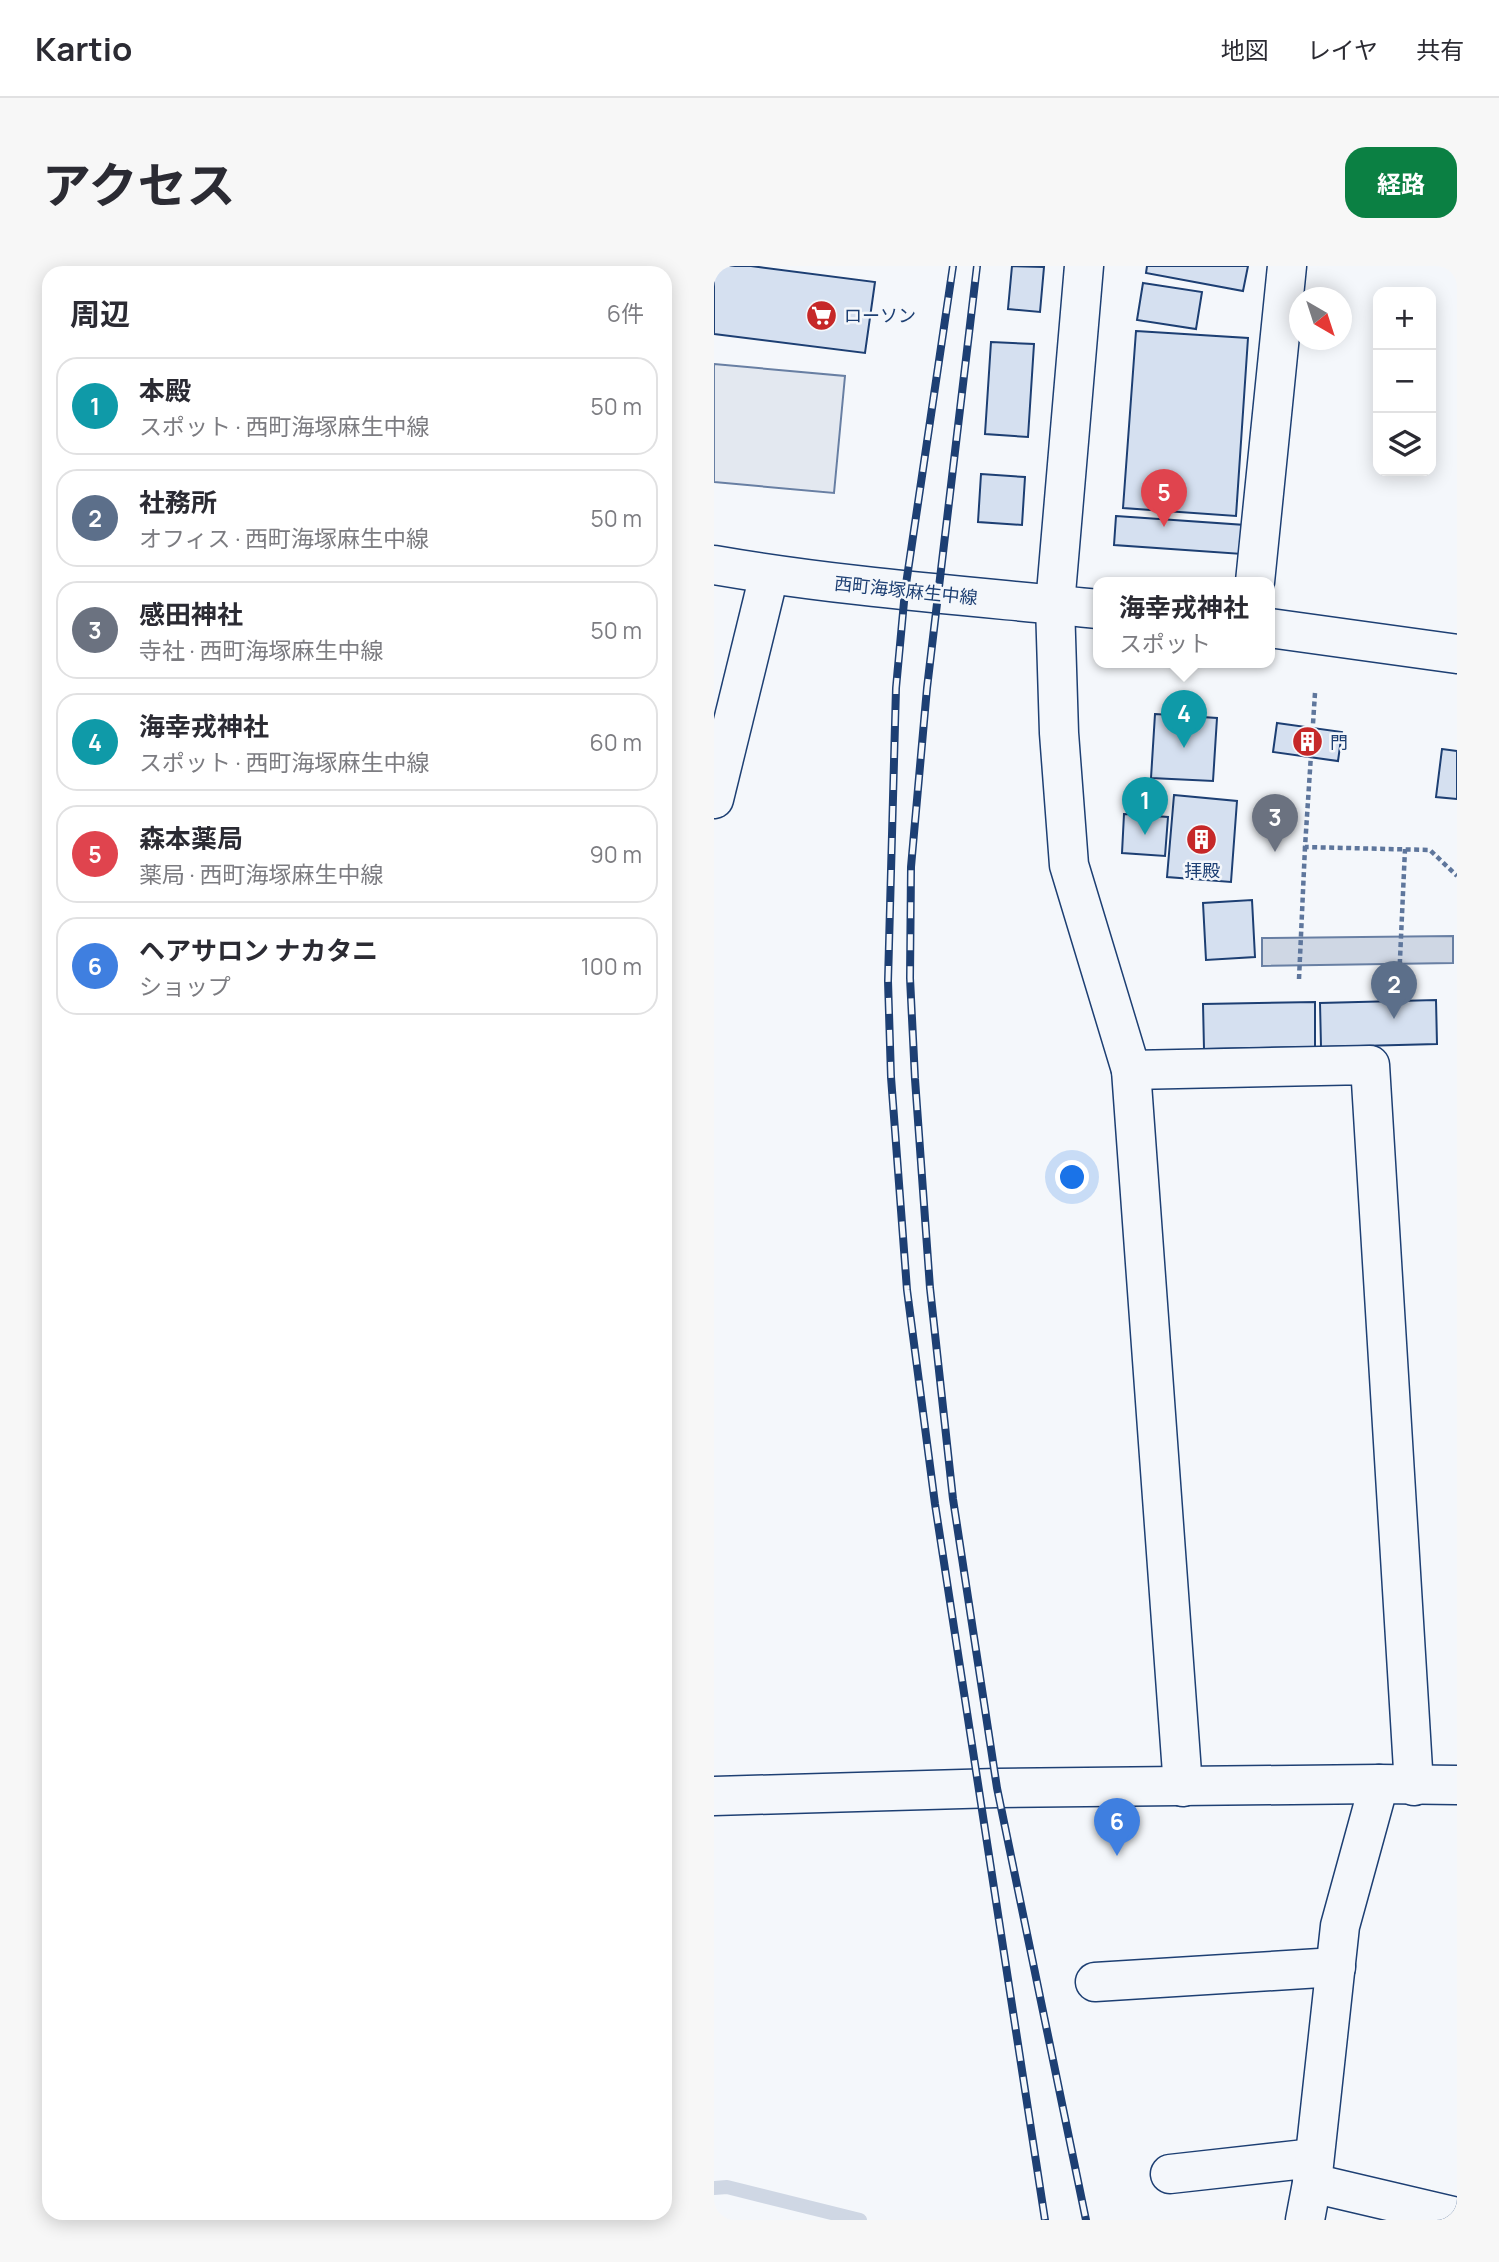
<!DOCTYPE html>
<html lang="ja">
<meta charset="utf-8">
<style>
:root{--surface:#fff;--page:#f7f7f7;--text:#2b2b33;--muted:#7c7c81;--line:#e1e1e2;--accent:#0b8043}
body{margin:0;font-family:Manrope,"Noto Sans JP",sans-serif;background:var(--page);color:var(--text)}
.controls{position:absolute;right:21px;top:21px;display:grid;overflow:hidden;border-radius:14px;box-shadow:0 4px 18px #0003}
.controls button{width:63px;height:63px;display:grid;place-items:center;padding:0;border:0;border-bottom:2px solid var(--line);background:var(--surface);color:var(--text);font:35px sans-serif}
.compass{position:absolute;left:575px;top:21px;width:63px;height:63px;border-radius:50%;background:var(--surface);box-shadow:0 4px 18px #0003;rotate:141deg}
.you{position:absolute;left:359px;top:912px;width:24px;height:24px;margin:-18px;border:5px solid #fff;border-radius:50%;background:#1a73e8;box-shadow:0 0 0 10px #1a73e833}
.badge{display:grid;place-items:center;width:46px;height:46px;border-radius:50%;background:var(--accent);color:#fff;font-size:23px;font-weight:700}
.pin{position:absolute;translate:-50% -58px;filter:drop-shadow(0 2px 4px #0008)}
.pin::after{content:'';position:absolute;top:37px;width:24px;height:21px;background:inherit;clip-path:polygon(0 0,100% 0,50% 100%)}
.popup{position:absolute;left:379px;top:311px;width:182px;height:91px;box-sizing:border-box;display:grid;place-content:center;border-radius:14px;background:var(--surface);filter:drop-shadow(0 2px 5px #0005);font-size:23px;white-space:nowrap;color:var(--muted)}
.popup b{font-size:26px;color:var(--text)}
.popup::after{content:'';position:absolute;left:50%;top:100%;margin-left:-14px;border:14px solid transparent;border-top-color:var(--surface)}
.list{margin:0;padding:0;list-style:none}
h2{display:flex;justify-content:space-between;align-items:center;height:91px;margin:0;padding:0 28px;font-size:30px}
h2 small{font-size:23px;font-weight:400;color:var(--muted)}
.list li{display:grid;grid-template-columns:46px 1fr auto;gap:21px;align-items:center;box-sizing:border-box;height:98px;margin:0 14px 14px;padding:0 14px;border:2px solid var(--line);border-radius:21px}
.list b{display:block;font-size:26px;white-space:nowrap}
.list p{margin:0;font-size:23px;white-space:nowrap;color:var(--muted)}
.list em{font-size:23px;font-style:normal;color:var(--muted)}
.icon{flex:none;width:38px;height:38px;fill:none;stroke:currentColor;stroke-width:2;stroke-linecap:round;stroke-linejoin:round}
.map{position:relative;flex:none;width:743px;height:1954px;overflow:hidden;border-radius:21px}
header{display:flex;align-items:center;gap:42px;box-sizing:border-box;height:98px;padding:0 35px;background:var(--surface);border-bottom:2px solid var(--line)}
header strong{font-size:33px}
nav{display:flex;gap:38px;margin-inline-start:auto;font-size:24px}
.intro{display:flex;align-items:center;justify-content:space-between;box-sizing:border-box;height:168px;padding:0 42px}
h1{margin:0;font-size:49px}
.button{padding:18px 32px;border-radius:21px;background:var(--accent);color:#fff;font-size:24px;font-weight:700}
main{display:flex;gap:42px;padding:0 42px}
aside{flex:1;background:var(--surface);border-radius:21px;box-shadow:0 4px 18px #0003}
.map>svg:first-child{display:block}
.parking{fill:#e3e8f0;stroke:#687fa3;stroke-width:2}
.water{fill:#cfd7e4;stroke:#687fa3;stroke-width:2}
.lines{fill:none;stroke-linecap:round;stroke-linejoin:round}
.stream{stroke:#cfd7e4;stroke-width:14}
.building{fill:#d5e0f0;stroke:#1d3f73;stroke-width:2}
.minor-casing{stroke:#1d3f73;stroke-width:41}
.path{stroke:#5e769c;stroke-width:4.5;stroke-dasharray:5 3.5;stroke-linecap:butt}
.minor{stroke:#f4f7fb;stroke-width:38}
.rail-casing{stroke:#1d3f73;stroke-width:8}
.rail{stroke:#f4f7fb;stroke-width:5;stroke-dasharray:16;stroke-linecap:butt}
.labels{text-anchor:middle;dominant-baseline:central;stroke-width:5;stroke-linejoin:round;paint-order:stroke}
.poi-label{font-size:18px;fill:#1d3f73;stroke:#f4f7fb;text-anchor:start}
.street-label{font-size:18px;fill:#1d3f73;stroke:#f4f7fb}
</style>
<header>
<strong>Kartio</strong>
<nav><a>地図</a><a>レイヤ</a><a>共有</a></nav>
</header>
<div class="intro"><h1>アクセス</h1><a class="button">経路</a></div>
<main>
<aside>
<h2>周辺<small>6件</small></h2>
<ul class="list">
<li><span class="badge" style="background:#0f9aa8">1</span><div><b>本殿</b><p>スポット · 西町海塚麻生中線</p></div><em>50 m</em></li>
<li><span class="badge" style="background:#5c6f8a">2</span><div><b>社務所</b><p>オフィス · 西町海塚麻生中線</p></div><em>50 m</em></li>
<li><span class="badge" style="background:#6b7280">3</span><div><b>感田神社</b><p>寺社 · 西町海塚麻生中線</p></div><em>50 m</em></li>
<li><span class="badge" style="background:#0f9aa8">4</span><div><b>海幸戎神社</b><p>スポット · 西町海塚麻生中線</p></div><em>60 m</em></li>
<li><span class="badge" style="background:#e0444e">5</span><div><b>森本薬局</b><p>薬局 · 西町海塚麻生中線</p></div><em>90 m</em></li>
<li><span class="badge" style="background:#3f7fe0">6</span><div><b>ヘアサロン ナカタニ</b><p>ショップ</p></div><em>100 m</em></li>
</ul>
</aside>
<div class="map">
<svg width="743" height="1954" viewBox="0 0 743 1954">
<rect width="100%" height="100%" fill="#f4f7fb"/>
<!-- parking -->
<path class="parking" d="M0,98L131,110L120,227L0,216Z"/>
<!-- water -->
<path class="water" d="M739,670V697L548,700V672Z"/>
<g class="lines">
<!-- stream -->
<path class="stream" d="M0,1922L13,1921L146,1954"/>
</g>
<!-- building -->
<g class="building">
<path d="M0,0H37L161,16L151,87L0,68Z"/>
<path d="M298,0L330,1L326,46L294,43Z"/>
<path d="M433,0H534L529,25L432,7Z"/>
<path d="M429,17L488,26L482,63L423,54Z"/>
<path d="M422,65L534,72L522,250L409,242Z"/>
<path d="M277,76L320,78L314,171L271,168Z"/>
<path d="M267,208L311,211L308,259L264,256Z"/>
<path d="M402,250L531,259L528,288L400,279Z"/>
<path d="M441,448L503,452L499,515L437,512Z"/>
<path d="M563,457L628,466L624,495L559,486Z"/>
<path d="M728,483L743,485V533L722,531Z"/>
<path d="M460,529L523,535L517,616L453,611Z"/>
<path d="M410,548L454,551L451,590L408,587Z"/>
<path d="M538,634L541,691L492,694L489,637Z"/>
<path d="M722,734L723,778L607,781L606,737Z"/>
<path d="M601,736V781L490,783L489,738Z"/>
</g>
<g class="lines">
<defs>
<g id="minor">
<path d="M370,0L341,339L345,467L355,599L417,804L656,799L700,1520"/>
<path d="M0,299C127,321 256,330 384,343"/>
<path d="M541,316L573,0"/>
<path d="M556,362L743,388"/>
<path d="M0,533L55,309"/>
<path d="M417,804L469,1521"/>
<path d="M0,1530L283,1522L665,1518L743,1519"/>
<path d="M381,1716L622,1701"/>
<path d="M456,1908L600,1892"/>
<path d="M598,1917L743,1951"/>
<path d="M591,1954L598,1917L626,1660L665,1518"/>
</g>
</defs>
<!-- minor casing -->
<use href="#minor" class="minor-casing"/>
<!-- path -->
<g class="path">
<path d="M601,427L591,581L716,584L743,610"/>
<path d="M585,713L591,581"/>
<path d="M685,715L691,583"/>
</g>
<!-- minor -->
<use href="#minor" class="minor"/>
<defs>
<g id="rail">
<path d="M239,0L191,325L182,422L174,715L177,811L193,1024L221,1238L331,1954"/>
<path d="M263,0L213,422L197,601L196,712L201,813L216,1022L239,1233L283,1522L372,1954"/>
</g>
</defs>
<!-- rail casing -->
<use href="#rail" class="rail-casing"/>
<!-- rail -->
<use href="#rail" class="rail"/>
</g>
<!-- icons -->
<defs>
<symbol id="supermarket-disc" viewBox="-11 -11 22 22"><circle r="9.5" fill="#c62828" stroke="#f4f7fb"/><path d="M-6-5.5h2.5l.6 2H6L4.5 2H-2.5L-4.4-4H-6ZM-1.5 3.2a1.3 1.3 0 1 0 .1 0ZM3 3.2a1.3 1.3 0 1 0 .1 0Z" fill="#fff"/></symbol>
<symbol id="building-disc" viewBox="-11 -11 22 22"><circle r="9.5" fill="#c62828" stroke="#f4f7fb"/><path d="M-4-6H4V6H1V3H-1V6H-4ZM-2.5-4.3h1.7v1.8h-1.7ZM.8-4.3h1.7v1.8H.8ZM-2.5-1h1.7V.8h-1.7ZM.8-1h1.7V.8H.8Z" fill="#fff"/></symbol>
</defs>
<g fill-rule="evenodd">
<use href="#supermarket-disc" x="90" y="32" width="35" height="35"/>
<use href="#building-disc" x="576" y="458" width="35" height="35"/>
<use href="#building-disc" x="470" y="556" width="35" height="35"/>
</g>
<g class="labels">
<!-- poi labels -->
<g class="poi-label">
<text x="130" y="49">ローソン</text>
<text x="616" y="476">門</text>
<text x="488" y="604" text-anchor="middle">拝殿</text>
</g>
<!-- street labels -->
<g class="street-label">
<text transform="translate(192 324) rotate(6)">西町海塚麻生中線</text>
</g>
</g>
</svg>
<div class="controls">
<button>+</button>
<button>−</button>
<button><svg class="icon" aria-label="layers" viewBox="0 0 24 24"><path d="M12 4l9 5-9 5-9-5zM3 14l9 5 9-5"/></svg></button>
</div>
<svg class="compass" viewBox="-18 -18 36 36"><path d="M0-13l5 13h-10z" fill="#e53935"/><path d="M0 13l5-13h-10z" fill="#7c7c81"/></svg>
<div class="you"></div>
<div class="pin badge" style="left:431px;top:569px;background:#0f9aa8">1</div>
<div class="pin badge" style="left:680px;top:753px;background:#5c6f8a">2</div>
<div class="pin badge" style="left:561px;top:586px;background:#6b7280">3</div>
<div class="pin badge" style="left:470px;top:482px;background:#0f9aa8">4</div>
<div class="popup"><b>海幸戎神社</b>スポット</div>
<div class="pin badge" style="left:450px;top:261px;background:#e0444e">5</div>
<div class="pin badge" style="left:403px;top:1590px;background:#3f7fe0">6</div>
</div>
</main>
